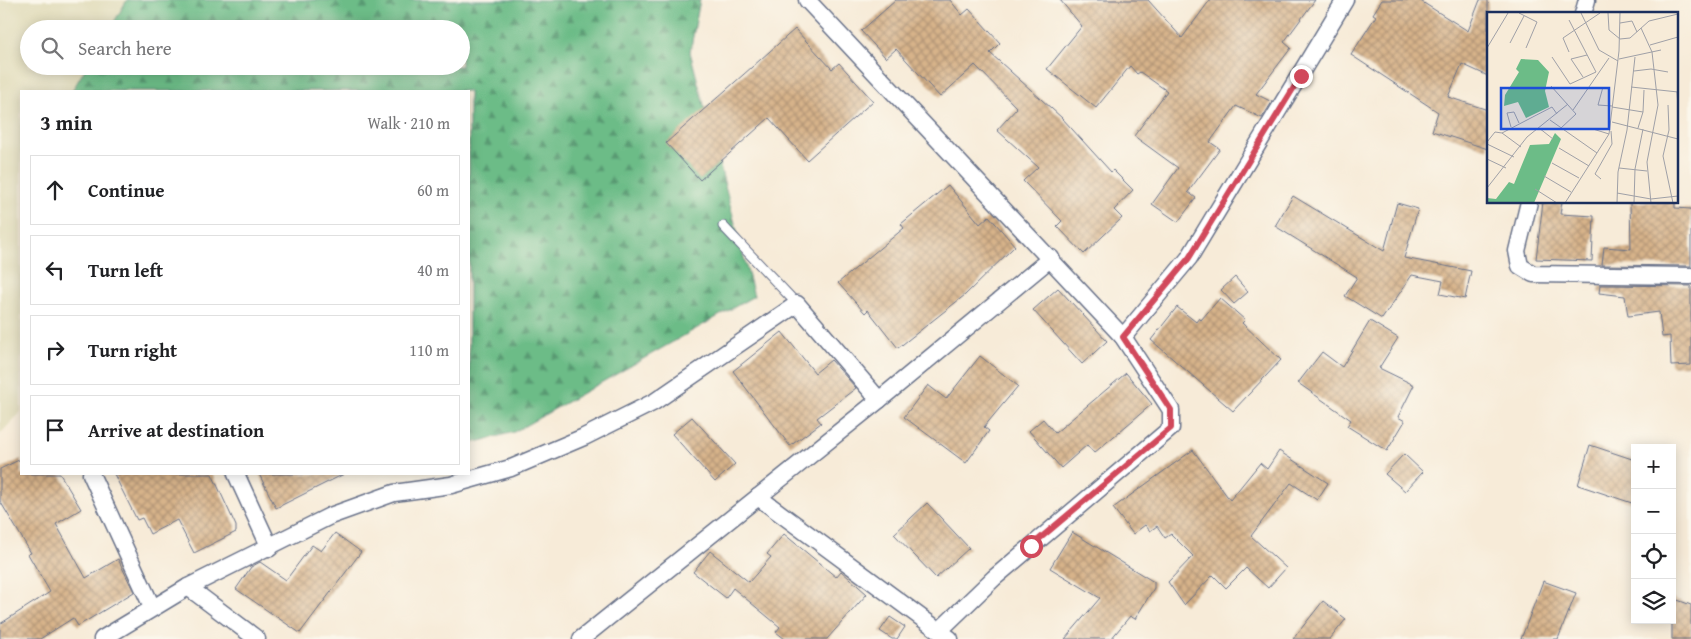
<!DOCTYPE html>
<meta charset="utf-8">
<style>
:root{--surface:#fff;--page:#f2f2f2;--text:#202124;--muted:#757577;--line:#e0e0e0}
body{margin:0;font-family:"Gentium Book Plus",serif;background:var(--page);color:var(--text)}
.controls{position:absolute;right:15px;bottom:15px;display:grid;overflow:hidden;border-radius:0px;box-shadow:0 2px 12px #0003}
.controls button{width:45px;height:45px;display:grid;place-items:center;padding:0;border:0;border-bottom:1px solid var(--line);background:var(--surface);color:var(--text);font:25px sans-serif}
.stop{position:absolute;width:15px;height:15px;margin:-11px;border:4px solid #d1495b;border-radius:50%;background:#fff}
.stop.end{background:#d1495b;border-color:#fff;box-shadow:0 1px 5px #0008}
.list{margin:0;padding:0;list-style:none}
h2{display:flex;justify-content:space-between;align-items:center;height:65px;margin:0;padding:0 20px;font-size:21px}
h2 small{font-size:16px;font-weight:400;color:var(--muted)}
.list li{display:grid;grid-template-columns:32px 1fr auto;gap:15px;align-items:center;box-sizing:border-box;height:70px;margin:0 10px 10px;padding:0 10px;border:1px solid var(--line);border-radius:0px}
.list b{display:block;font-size:19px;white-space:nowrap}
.list em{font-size:16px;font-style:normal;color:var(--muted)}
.icon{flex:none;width:28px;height:28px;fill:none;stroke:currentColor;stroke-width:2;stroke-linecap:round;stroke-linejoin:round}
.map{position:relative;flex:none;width:1691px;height:639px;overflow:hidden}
.search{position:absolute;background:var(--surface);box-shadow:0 2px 12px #0003;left:20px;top:20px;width:450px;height:55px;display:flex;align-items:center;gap:12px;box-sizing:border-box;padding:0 18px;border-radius:28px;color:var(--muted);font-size:19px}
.panel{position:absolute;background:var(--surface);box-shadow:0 2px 12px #0003;left:20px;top:90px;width:450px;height:385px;border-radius:0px}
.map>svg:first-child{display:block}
.built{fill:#e1dcba}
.forest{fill:url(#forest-firs);stroke:#447672}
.building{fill:url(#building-cross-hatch)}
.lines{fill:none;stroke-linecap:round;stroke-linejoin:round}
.lane-casing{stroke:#687189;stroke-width:11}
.street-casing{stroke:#687189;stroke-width:19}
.lane{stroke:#fff;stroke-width:9}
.street{stroke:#fff;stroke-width:16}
.route{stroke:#d1495b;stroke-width:6}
.inset-road{fill:none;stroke:#9fa0a7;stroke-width:1}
.view{fill:#1d4ed8;fill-opacity:0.15;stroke:#1d4ed8;stroke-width:2.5}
.inset-edge{fill:none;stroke:#1b2f5e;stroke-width:2.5}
</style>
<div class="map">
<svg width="1691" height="639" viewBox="0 0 1691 639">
<defs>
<pattern id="forest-firs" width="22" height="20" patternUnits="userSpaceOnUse" patternTransform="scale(1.25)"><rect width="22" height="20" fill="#6cbc87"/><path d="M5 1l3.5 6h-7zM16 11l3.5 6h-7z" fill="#589972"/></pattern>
<pattern id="building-cross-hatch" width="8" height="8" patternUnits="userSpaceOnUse" patternTransform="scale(1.25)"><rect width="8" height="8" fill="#d7b38a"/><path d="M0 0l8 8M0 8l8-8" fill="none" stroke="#ae9274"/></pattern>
</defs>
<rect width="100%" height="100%" fill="#fbf7ec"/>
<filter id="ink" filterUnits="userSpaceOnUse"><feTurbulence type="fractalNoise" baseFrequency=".02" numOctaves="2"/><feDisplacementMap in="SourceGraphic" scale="10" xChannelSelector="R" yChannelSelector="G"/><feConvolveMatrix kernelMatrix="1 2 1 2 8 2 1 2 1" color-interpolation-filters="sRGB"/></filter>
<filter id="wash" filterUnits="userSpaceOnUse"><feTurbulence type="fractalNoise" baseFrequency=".0096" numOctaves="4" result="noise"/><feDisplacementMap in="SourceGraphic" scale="20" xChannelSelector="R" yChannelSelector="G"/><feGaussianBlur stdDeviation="1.12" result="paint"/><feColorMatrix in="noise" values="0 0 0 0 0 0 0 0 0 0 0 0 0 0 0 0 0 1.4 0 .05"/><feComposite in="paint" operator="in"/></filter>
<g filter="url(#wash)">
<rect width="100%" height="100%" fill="#f7ebd8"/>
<!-- built -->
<path class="built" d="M0,0H127L110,29H29V66H87L72,91H21V412L0,434Z"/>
<!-- forest -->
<path class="forest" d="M127,0H700L690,52L754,296L514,432L469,444V91H72L87,66H461V29H110Z"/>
<g id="blocks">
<!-- building -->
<g class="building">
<path d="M896,0H950L962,15L969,9L1000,43L990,53L1062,118L1111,172L1113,170L1133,190L1114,210L1122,218L1084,254L1057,226L1062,221L1023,181L1038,167L997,130L1017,108L975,65L940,97L896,49L886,58L861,31Z"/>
<path d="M1060,0H1148L1182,38L1210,0H1315L1284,42L1291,48L1256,94L1272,102L1262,118L1236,106L1210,142L1220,149L1188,192L1196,198L1178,222L1152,204L1178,168L1134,136L1167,91L1140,72L1137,74L1130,66L1096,108L1047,69L1082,26Z"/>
<path d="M1382,0H1419L1468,31L1480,0H1488V76L1462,64L1448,97L1488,110V149L1432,131L1438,112L1351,55L1376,16L1373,14Z"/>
<path d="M795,29L832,69L839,63L873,101L807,160L769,118L700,180L666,143Z"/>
<path d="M948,185L980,224L989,216L1015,246L965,295L898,348L868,310L865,313L838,283L904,228L901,224Z"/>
<path d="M1293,196L1384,251L1397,203L1418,209L1404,258L1471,271L1465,299L1440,294L1443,281L1412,275L1382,319L1345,296L1357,277L1275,226Z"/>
<path d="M1543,202H1562L1560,214L1594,216L1592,261L1536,259Z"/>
<path d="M1630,202H1675V208L1691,209V266L1602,265L1604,247L1631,249Z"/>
<path d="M1235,277L1248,292L1234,304L1221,290Z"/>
<path d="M1600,285L1691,286V365L1671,366L1670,336L1662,337L1659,312L1628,316L1625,296L1599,293Z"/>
<path d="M1058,288L1107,341L1082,364L1033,310Z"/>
<path d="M1220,298L1245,320L1242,323L1281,360L1233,411L1151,340L1177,307L1196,322L1199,318L1201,320Z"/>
<path d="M1370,321L1398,338L1379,368L1414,385L1398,417L1405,421L1387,451L1347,426L1351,420L1298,383L1322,352L1342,367Z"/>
<path d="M782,332L815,373L831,360L856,388L817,418L821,423L790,446L733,371Z"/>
<path d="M980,356L1018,386L984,427L989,431L966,463L904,417L928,385L946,399Z"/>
<path d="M1126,373L1152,404L1094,453L1087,445L1061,468L1029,431L1043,419L1055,433Z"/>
<path d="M692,417L735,464L715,482L672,434Z"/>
<path d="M1590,445L1635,460V504L1578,485Z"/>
<path d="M1193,450L1230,500L1260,463L1267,469L1279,451L1328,483L1317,500L1291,483L1251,536L1286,568L1268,588L1246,568L1226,588L1213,575L1184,605L1168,582L1193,556L1171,534L1165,538L1157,526L1150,531L1145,525L1133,534L1113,508Z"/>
<path d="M1404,454L1423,472L1405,491L1385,474Z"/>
<path d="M21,459V474H60L81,509L56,524L86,578L118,559L134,592L78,626L73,618L40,639H0V624L50,592L28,554L31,553L0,501V469Z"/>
<path d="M114,474H212L236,526V532L194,553L177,520L150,534L142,518L137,520Z"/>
<path d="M259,474H344L276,508Z"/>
<path d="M927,503L969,548L936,578L894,534Z"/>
<path d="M1072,532L1154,582V588L1135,619L1130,616L1111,639H1065L1100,598L1050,568Z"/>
<path d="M335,533L361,552L300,633L236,589L251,567L260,562L286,580L312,545L321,551Z"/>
<path d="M784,534L836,577L841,571L867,594L827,639H785L776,632L780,627L733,588L726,598L693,572L710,551L749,582L771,557L767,554Z"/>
<path d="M1543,581L1576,593L1558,639H1521Z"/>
<path d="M1672,598L1691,605V639H1672Z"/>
<path d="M1323,601L1346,619L1330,639H1293Z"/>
<path d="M890,617L905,627L897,639H892L880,631Z"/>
</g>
</g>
</g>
<g filter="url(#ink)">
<use href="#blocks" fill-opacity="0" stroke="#687189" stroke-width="1"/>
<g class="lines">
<defs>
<path id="lane" d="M723,226L797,304"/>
<g id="street">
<path d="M807,0L1123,337L1171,410V428L994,578L939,631"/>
<path d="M1583,14L1587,0"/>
<path d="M1529,202L1517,251L1520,266L1533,274L1691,276"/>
<path d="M1123,337L1189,258L1345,0"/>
<path d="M91,474L152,607"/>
<path d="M236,474L270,548"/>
<path d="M758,497L950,639"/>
<path d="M188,587L257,639"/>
<path d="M102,639L188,587L330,516L394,493L451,485L511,468L584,437L654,402L797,304L879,400"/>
<path d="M581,639L879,400L1051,258"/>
</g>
</defs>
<!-- lane casing -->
<use href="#lane" class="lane-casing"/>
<!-- street casing -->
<use href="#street" class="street-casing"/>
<!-- lane -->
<use href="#lane" class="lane"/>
<!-- street -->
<use href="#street" class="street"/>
</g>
</g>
<g class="lines" filter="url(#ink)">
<!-- route -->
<path class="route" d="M1031,546L1171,428V410L1123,337L1189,258L1301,76"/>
</g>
<!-- overview -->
<g transform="translate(1487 12)">
<rect width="191" height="191" fill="#f7ebd8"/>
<path d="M34,47L51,48L62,60L58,79L62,95L39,106L31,90L17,94L18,83L32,60L29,57ZM68,121L74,127L47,191H0V186L9,187L22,170L27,172L43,133L62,132Z" fill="#6cbc87"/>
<path class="inset-road" d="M32,1L50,10L39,36M94,1L112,38L131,49M121,1L122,18L133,27L143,26L162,9L191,2M133,11L145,9L150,20M154,16L165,40L171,93L160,150L164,191M23,31L37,4M163,33L191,25M0,36L21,1M82,40L76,26L113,1M65,45L83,72L109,60L82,8M132,47L174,38M147,59L164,57L181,60M96,65L84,47L100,43M64,74L89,102L74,116M116,75L111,93L125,94M144,75L191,80M190,80L191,96M181,93L182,118L176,144L186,191M125,95L156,100M86,98L122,46M63,108L110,141M125,110L191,127M24,115L20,101L27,100L32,111M52,116L66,127M151,116L156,100L157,78M106,117L122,122M0,130L8,120L15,121M0,132L27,145M34,135L15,121L65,95L70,102M72,136L102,154M0,147L19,156M65,151L92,166M132,156L160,159M57,164L84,180M114,167L108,162L125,132L124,119M0,176L40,125L81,92M48,177L70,191M130,181L164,187L191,184M78,191L122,122L132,39L133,1M130,191L131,160L140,118L148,45M147,191L148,157L156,117"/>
<path class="view" d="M14,76H122V117H14Z"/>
<rect width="191" height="191" class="inset-edge"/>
</g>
</svg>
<div class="controls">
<button>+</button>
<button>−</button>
<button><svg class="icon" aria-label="locate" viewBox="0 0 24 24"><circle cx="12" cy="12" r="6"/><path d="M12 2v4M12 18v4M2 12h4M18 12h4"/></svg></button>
<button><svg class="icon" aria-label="layers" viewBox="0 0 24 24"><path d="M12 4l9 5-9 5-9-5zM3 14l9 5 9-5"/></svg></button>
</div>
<div class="stop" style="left:1031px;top:546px"></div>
<div class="stop end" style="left:1301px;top:76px"></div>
<div class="search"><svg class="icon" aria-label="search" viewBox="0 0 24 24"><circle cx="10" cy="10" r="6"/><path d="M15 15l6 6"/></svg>Search here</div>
<section class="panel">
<h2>3 min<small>Walk · 210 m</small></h2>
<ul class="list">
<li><svg class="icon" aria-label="ahead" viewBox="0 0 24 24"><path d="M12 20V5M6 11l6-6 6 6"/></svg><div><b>Continue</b></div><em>60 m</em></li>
<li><svg class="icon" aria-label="left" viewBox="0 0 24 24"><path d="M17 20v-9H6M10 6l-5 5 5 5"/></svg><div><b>Turn left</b></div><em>40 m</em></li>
<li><svg class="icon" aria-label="right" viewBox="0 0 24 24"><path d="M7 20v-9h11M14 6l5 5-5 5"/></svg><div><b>Turn right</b></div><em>110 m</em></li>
<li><svg class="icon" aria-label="arrive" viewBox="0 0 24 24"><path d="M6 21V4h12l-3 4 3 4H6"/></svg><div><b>Arrive at destination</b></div></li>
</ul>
</section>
</div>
